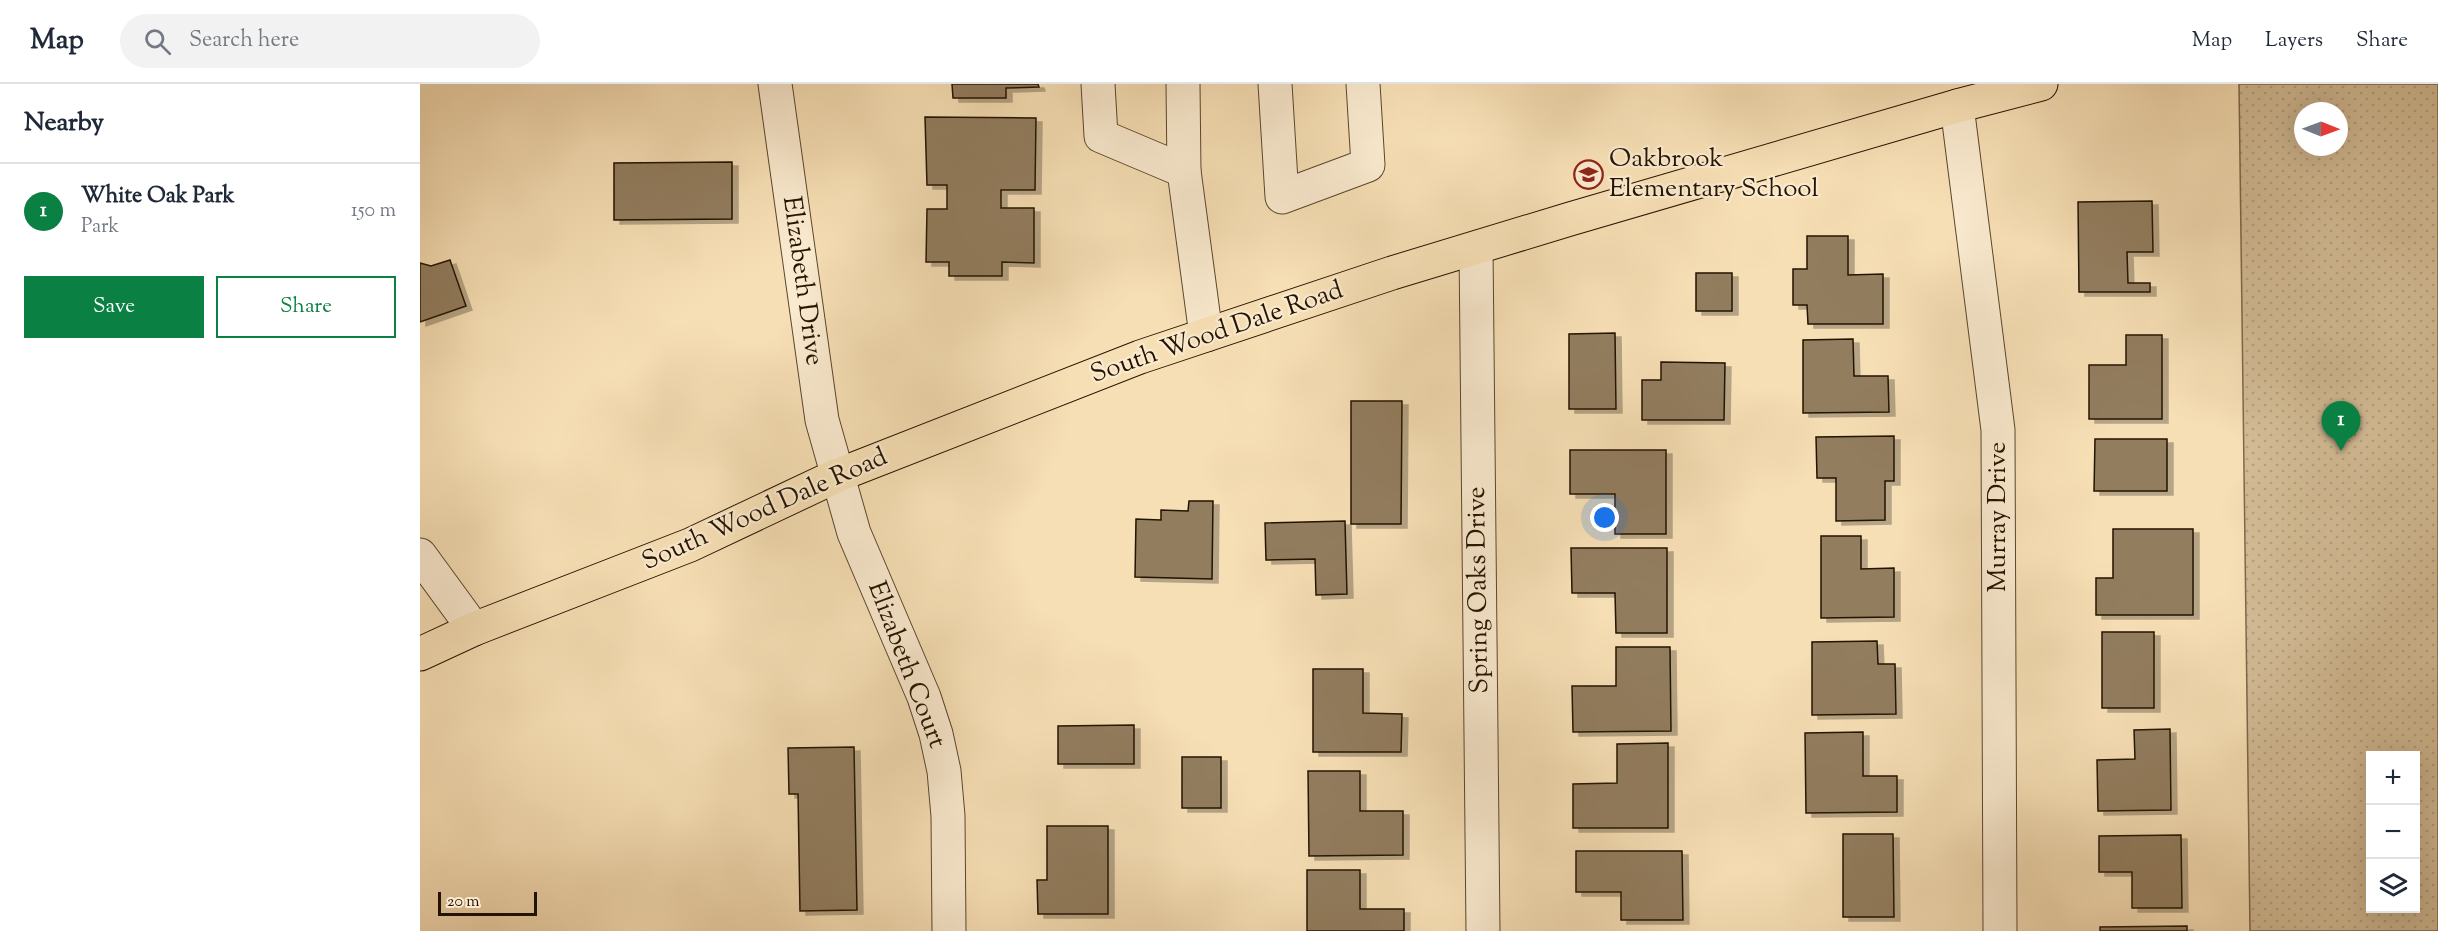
<!DOCTYPE html>
<meta charset="utf-8">
<style>
:root{--surface:#fff;--page:#f2f2f3;--text:#1f2937;--muted:#747a83;--line:#e0e1e3;--accent:#0b8043}
body{margin:0;font-family:"Sorts Mill Goudy",serif;background:var(--page);color:var(--text)}
.controls{position:absolute;right:18px;bottom:18px;display:grid;overflow:hidden;border-radius:0px;box-shadow:0 6px 24px #0002}
.controls button{width:54px;height:54px;display:grid;place-items:center;padding:0;border:0;border-bottom:2px solid var(--line);background:var(--surface);color:var(--text);font:30px sans-serif}
.compass{position:absolute;left:1874px;top:18px;width:54px;height:54px;border-radius:50%;background:var(--surface);box-shadow:0 6px 24px #0002;rotate:91deg}
.scale{position:absolute;left:18px;bottom:15px;width:99px;box-sizing:border-box;padding-left:6px;border:3px solid #241300;border-top:0;font-size:16px;line-height:21px;white-space:nowrap;color:#241300;-webkit-text-stroke:4px #faeacf;paint-order:stroke}
.you{position:absolute;left:1185px;top:434px;width:21px;height:21px;margin:-15px;border:4px solid #fff;border-radius:50%;background:#1a73e8;box-shadow:0 0 0 9px #1a73e833}
.badge{display:grid;place-items:center;width:39px;height:39px;border-radius:50%;background:var(--accent);color:#fff;font-size:20px;font-weight:700}
.pin{position:absolute;translate:-50% -50px;filter:drop-shadow(0 2px 3px #0008)}
.pin::after{content:'';position:absolute;top:32px;width:21px;height:18px;background:inherit;clip-path:polygon(0 0,100% 0,50% 100%)}
.list{margin:0;padding:0;list-style:none}
h2{display:flex;justify-content:space-between;align-items:center;height:78px;margin:0;padding:0 24px;font-size:26px}
h2 small{font-size:20px;font-weight:400;color:var(--muted)}
.list li{display:grid;grid-template-columns:39px 1fr auto;gap:18px;align-items:center;box-sizing:border-box;height:96px;padding:0 24px;border-top:2px solid var(--line)}
.list b{display:block;font-size:22px;white-space:nowrap}
.list p{margin:0;font-size:20px;white-space:nowrap;color:var(--muted)}
.list em{font-size:20px;font-style:normal;color:var(--muted)}
.actions{display:flex;gap:12px;padding:18px 24px}
.actions a{flex:1;padding:14px 0;border:2px solid var(--accent);border-radius:0px;text-align:center;font-size:21px;color:var(--accent)}
.actions .main{background:var(--accent);color:#fff}
.icon{flex:none;width:33px;height:33px;fill:none;stroke:currentColor;stroke-width:2;stroke-linecap:round;stroke-linejoin:round}
.map{position:relative;flex:none;width:2018px;height:847px;overflow:hidden}
header{display:flex;align-items:center;gap:36px;box-sizing:border-box;height:84px;padding:0 30px;background:var(--surface);border-bottom:2px solid var(--line)}
header strong{font-size:28px}
nav{display:flex;gap:33px;margin-inline-start:auto;font-size:21px}
.search{width:420px;height:54px;background:var(--page);display:flex;align-items:center;gap:15px;box-sizing:border-box;padding:0 21px;border-radius:33px;color:var(--muted);font-size:22px}
main{display:flex}
aside{flex:1;background:var(--surface)}
.map>svg:first-child{display:block}
.grass{fill:url(#grass-dots);stroke:#7c684b;stroke-width:1.5;fill-rule:evenodd}
.building{fill:#927d5e;stroke:#241300;stroke-width:1.5;filter:url(#shadow)}
.lines{fill:none;stroke-linecap:round;stroke-linejoin:round}
.minor-casing{stroke:#59462d;stroke-width:35}
.major-casing{stroke:#241300;stroke-width:35}
.minor{stroke:#faeacf;stroke-width:33}
.major{stroke:#f7dfb5;stroke-width:33}
.labels{text-anchor:middle;dominant-baseline:central;stroke-width:4.5;stroke-linejoin:round;paint-order:stroke}
.poi-label{font-size:26px;fill:#241300;stroke:#faeacf;text-anchor:start}
.street-label{font-size:26px;fill:#241300;stroke:#faeacf}
</style>
<header>
<strong>Map</strong>
<div class="search"><svg class="icon" aria-label="search" viewBox="0 0 24 24"><circle cx="10" cy="10" r="6"/><path d="M15 15l6 6"/></svg>Search here</div>
<nav><a>Map</a><a>Layers</a><a>Share</a></nav>
</header>
<main>
<aside>
<h2>Nearby<small></small></h2>
<ul class="list">
<li><span class="badge">1</span><div><b>White Oak Park</b><p>Park</p></div><em>150 m</em></li>
</ul>
<div class="actions"><a class="main">Save</a><a>Share</a></div>
</aside>
<div class="map">
<svg width="2018" height="847" viewBox="0 0 2018 847">
<defs>
<pattern id="grass-dots" width="8" height="8" patternUnits="userSpaceOnUse" patternTransform="scale(1.5)"><rect width="8" height="8" fill="#d3bc96"/><path d="M2 2h.1M6 6h.1" fill="none" stroke="#b5a180" stroke-width="1.8" stroke-linecap="round"/></pattern>
<filter id="shadow"><feDropShadow dx="6" dy="4" stdDeviation="0" flood-color="#0004"/></filter>
</defs>
<rect width="100%" height="100%" fill="#f7dfb5"/>
<filter id="stains"><feTurbulence type="fractalNoise" baseFrequency=".00333" numOctaves="4"/><feColorMatrix values="0 0 0 0 .2 0 0 0 0 .09 0 0 0 0 .02 0 0 0 .5 -.17"/></filter>
<radialGradient id="worn" r=".72"><stop offset=".6" stop-color="#630" stop-opacity="0"/><stop offset="1" stop-color="#630" stop-opacity=".3"/></radialGradient>
<!-- grass -->
<path class="grass" d="M1819,0H2018V847H1830ZM1883,27H1919V63H1883ZM1950,672H1996V824H1950Z"/>
<!-- building -->
<g class="building">
<path d="M532,0H618L619,3L586,4V14H533Z"/>
<path d="M505,33L616,34L615,106H581V124H614V179L582,178V192H529V178H506L507,125H527V101H507Z"/>
<path d="M312,78V135L194,136V79Z"/>
<path d="M1732,117L1733,168H1707L1708,199H1730V208H1659L1658,118Z"/>
<path d="M1387,152H1428V191L1463,190V240H1388L1387,221H1373V185H1387Z"/>
<path d="M30,176L46,222L0,238V179L11,182Z"/>
<rect x="1276" y="189" width="36" height="38"/>
<path d="M1195,249L1196,325H1149V250Z"/>
<path d="M1706,251H1742V335H1669V281H1706Z"/>
<path d="M1433,255L1434,292H1468L1469,328L1383,329V256Z"/>
<path d="M1241,278L1305,279L1304,336H1222V296H1241Z"/>
<path d="M931,317H982L981,440H931Z"/>
<path d="M1474,352V397H1465V436L1416,437V394H1397L1396,353Z"/>
<path d="M1675,355H1747V407H1674Z"/>
<path d="M1150,366H1246V450H1195V410H1150Z"/>
<path d="M769,417H793L792,495L715,493L716,435L741,436V426L768,427Z"/>
<path d="M925,437L927,510L896,511L895,475L846,476L845,439Z"/>
<path d="M1693,445H1773V531H1676V494H1693Z"/>
<path d="M1401,452H1441V485L1474,484V533L1401,534Z"/>
<path d="M1151,464H1247V549H1196L1195,509H1152Z"/>
<rect x="1682" y="548" width="52" height="76"/>
<path d="M1457,557L1458,580H1475L1476,630L1392,631V558Z"/>
<path d="M1196,563H1250L1251,647L1153,648L1152,602H1196Z"/>
<path d="M893,585H943V629L982,630L981,668H893Z"/>
<path d="M714,641V680H638V642Z"/>
<path d="M1750,645L1751,726L1678,727L1677,676L1715,675L1714,646Z"/>
<path d="M1443,648V692H1477V728L1386,729L1385,649Z"/>
<path d="M1248,659V744H1153V700L1197,699V660Z"/>
<path d="M434,663L437,826L380,827L378,710H369L368,664Z"/>
<rect x="762" y="673" width="39" height="51"/>
<path d="M888,687H940V727H983V771L889,772Z"/>
<path d="M627,742H688V830H618L617,796H627Z"/>
<path d="M1423,750H1473L1474,833H1423Z"/>
<path d="M1761,751L1762,824H1712V788H1679V752Z"/>
<path d="M1156,767H1262L1263,836H1201V808H1156Z"/>
<path d="M887,786H940V825H984V847H887Z"/>
<path d="M1767,842V847H1680V843Z"/>
</g>
<g class="lines">
<defs>
<g id="minor">
<path d="M355,0L402,336L434,449L504,613L516,650L524,687L528,732L529,847"/>
<path d="M678,0L681,52L764,87"/>
<path d="M763,0L764,87L786,251"/>
<path d="M855,0L862,113L948,81L943,0"/>
<path d="M1537,22L1578,346L1580,847"/>
<path d="M1056,164L1063,847"/>
<path d="M0,471L54,545"/>
</g>
<path id="major" d="M0,570L54,545L270,461L416,392L720,273L972,189L1150,135L1537,22L1621,0"/>
</defs>
<!-- minor casing -->
<use href="#minor" class="minor-casing"/>
<!-- major casing -->
<use href="#major" class="major-casing"/>
<!-- minor -->
<use href="#minor" class="minor"/>
<!-- major -->
<use href="#major" class="major"/>
</g>
<!-- icons -->
<defs>
<symbol id="school-ring" viewBox="-11 -11 22 22"><circle r="9.5" fill="#faeacf" stroke="#8f2418" stroke-width="1.5"/><path d="M0-5L7-2L0 1L-7-2ZM-4 1L0 2.5L4 1V4Q0 6-4 4Z" fill="#8f2418"/></symbol>
</defs>
<g fill-rule="evenodd">
<use href="#school-ring" x="1152" y="74" width="33" height="33"/>
</g>
<g class="labels">
<!-- poi labels -->
<g class="poi-label">
<text x="1189" y="75">Oakbrook<tspan x="1189" dy="30">Elementary School</tspan></text>
</g>
<!-- street labels -->
<g class="street-label">
<text transform="translate(382 197) rotate(82)">Elizabeth Drive</text>
<text transform="translate(797 249) rotate(-19)">South Wood Dale Road</text>
<text transform="translate(345 426) rotate(-24)">South Wood Dale Road</text>
<text transform="translate(1578 433) rotate(-90)">Murray Drive</text>
<text transform="translate(1059 506) rotate(-91)">Spring Oaks Drive</text>
<text transform="translate(486 581) rotate(69)">Elizabeth Court</text>
</g>
</g>
<rect width="100%" height="100%" filter="url(#stains)"/>
<rect width="100%" height="100%" fill="url(#worn)"/>
</svg>
<div class="controls">
<button>+</button>
<button>−</button>
<button><svg class="icon" aria-label="layers" viewBox="0 0 24 24"><path d="M12 4l9 5-9 5-9-5zM3 14l9 5 9-5"/></svg></button>
</div>
<svg class="compass" viewBox="-18 -18 36 36"><path d="M0-13l5 13h-10z" fill="#e53935"/><path d="M0 13l5-13h-10z" fill="#747a83"/></svg>
<div class="scale">20 m</div>
<div class="you"></div>
<div class="pin badge" style="left:1921px;top:367px">1</div>
</div>
</main>
